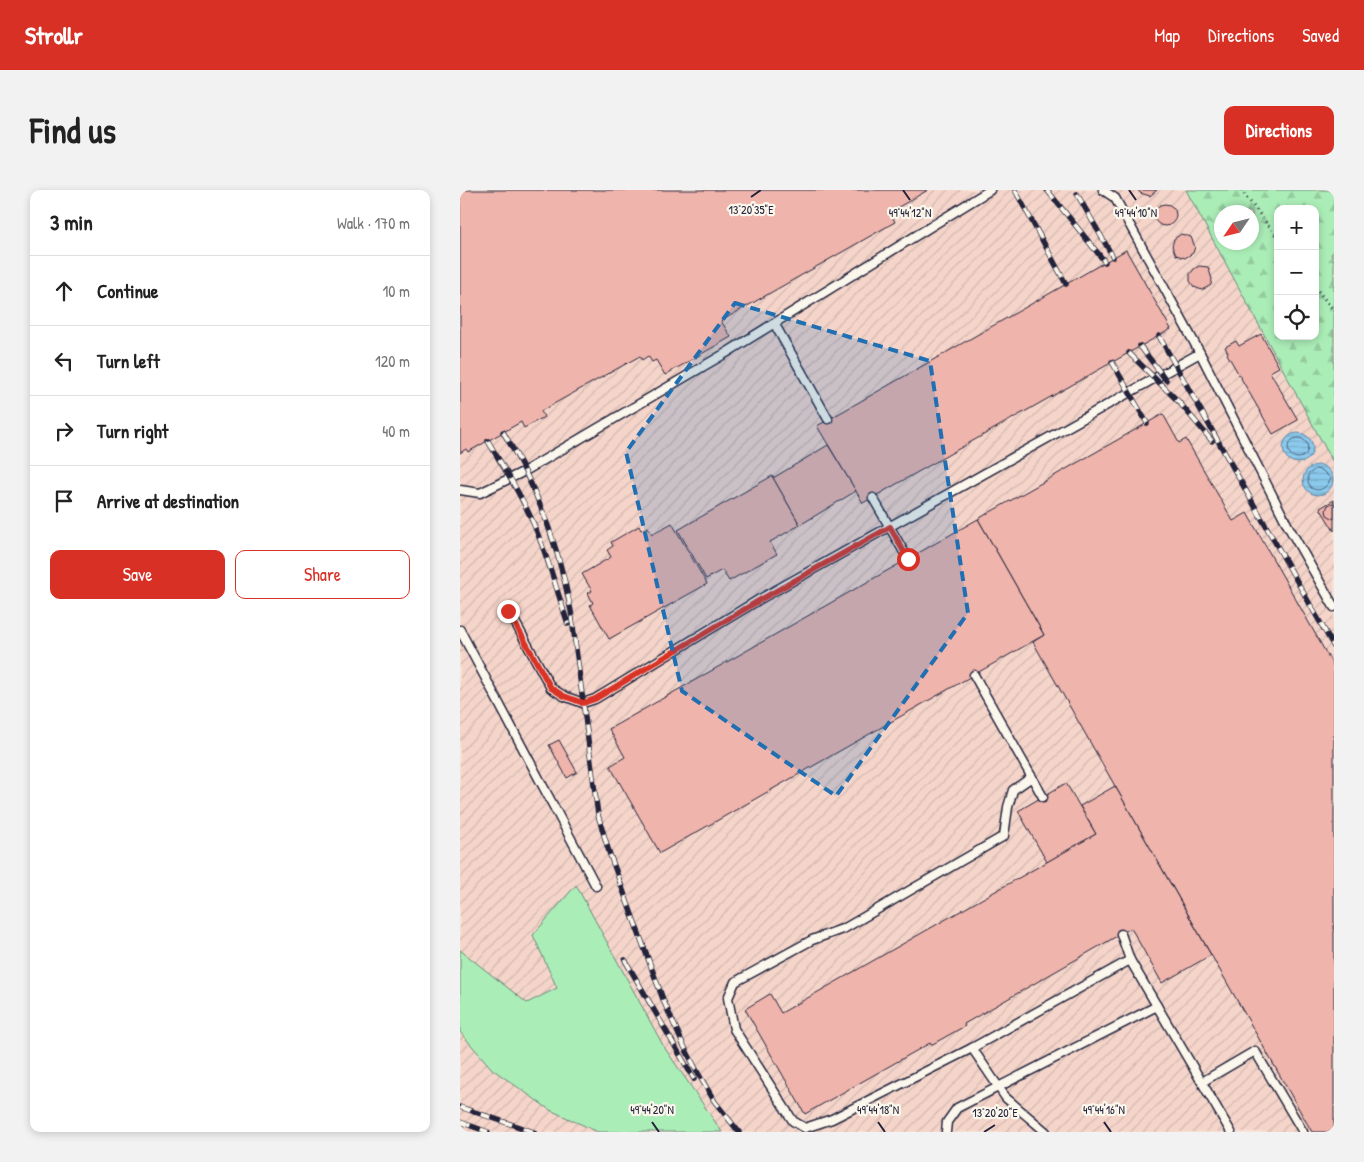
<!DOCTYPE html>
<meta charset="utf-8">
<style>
:root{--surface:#fff;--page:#f2f2f2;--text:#222;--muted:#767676;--line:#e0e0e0;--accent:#d93025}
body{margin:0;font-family:"Patrick Hand",sans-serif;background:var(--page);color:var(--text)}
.controls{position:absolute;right:15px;top:15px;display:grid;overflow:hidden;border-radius:10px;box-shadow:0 2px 8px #0003}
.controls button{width:45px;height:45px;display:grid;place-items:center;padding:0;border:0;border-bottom:1px solid var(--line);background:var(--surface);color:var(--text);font:25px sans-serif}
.compass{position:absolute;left:754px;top:15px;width:45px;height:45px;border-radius:50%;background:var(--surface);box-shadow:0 2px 8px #0003;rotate:235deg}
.stop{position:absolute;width:15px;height:15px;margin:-11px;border:4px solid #d93025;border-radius:50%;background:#fff}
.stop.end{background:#d93025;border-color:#fff;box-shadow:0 1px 5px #0008}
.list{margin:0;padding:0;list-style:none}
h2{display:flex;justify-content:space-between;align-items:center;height:65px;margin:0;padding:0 20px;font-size:21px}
h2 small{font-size:16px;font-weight:400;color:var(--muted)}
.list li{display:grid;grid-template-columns:32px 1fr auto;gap:15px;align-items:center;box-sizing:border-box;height:70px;padding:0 20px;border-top:1px solid var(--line)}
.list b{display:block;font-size:19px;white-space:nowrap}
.list em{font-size:16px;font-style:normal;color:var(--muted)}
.actions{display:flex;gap:10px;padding:15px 20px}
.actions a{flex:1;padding:11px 0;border:1px solid var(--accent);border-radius:10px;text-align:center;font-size:18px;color:var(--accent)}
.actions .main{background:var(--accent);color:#fff}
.icon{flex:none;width:28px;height:28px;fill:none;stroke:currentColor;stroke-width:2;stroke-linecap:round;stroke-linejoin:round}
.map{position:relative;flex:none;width:874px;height:942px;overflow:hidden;border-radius:10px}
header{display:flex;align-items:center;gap:30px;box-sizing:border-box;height:70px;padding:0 25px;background:var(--accent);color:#fff}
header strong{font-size:24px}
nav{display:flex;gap:28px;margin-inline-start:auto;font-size:18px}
.intro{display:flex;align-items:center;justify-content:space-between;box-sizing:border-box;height:120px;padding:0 30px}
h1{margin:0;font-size:35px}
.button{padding:12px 22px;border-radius:10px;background:var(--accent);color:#fff;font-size:18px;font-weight:700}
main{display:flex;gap:30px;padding:0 30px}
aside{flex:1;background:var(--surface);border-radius:10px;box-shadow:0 2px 8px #0003}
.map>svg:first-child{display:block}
.industrial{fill:url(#industrial-furrows);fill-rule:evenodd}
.grass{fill:#abedb7;stroke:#668879}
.forest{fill:url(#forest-firs);stroke:#668879;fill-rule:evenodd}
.water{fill:url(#water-rules);stroke:#6287a6}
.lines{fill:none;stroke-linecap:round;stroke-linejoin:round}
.shore{stroke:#4c6582;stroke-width:1}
.building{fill:#efb4ab;stroke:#22223b}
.service-casing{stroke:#22223b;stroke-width:11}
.path{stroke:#22223b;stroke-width:3;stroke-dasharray:1 4;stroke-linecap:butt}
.service{stroke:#fbf7ec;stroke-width:8}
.rail-casing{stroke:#22223b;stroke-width:5.5}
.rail{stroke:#fbf7ec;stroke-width:4;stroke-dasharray:11;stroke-linecap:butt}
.route{stroke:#d93025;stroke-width:6}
.marked{fill:#1f6fb2;fill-opacity:0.2;stroke:#1f6fb2;stroke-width:4;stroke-dasharray:10 6;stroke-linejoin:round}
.ticks{fill:none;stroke:#22223b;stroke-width:2}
.ticks-label{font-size:12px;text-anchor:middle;fill:#22223b;stroke:#fbf7ec;stroke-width:4.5;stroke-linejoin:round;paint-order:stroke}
</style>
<header>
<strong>Strollr</strong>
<nav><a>Map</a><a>Directions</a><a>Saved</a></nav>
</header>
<div class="intro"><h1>Find us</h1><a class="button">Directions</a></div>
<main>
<aside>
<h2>3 min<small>Walk · 170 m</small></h2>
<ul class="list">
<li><svg class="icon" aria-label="ahead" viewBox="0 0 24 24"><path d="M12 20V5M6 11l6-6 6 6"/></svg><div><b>Continue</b></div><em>10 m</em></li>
<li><svg class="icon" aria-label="left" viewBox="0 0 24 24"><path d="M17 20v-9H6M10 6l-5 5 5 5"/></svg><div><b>Turn left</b></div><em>120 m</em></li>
<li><svg class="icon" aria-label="right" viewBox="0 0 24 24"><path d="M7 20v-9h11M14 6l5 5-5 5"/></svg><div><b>Turn right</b></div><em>40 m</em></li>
<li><svg class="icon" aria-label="arrive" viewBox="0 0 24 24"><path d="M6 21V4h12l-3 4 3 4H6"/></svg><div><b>Arrive at destination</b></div></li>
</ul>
<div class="actions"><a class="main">Save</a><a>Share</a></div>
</aside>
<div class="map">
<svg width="874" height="942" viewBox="0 0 874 942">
<defs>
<pattern id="industrial-furrows" width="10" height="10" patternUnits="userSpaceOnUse" patternTransform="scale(1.25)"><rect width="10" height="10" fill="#f5d5ca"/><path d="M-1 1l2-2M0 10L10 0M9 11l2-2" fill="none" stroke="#d2b7ae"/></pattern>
<pattern id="forest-firs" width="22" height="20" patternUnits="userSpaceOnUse" patternTransform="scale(1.25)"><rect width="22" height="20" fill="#abedb7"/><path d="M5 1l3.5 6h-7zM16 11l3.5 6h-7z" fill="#93cb9e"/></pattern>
<pattern id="water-rules" width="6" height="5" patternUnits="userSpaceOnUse" patternTransform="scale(1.25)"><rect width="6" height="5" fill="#8ccaed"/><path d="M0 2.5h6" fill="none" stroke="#78adcc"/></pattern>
</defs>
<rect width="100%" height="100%" fill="#f7e3d8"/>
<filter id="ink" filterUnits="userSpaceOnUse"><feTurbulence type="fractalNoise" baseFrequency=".02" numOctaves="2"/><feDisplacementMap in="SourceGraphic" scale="10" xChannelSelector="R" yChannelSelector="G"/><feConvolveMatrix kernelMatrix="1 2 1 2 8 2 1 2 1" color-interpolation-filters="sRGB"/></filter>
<g filter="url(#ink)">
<!-- industrial -->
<path class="industrial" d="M0,0H874V942H0ZM818,19H855V146H818ZM762,22H792V52H762Z"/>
<!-- grass -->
<path class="grass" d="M116,695L204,857L262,942H138L90,920L32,879L0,842V760L67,813L97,798L73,745Z"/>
<!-- forest -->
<path class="forest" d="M726,0H874V62L871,64L874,70V274ZM818,19H855V146H818ZM762,22H792V52H762Z"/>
<!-- water -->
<g class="water">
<circle cx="838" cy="258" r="15"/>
<circle cx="858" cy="290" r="15"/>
</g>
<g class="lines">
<!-- shore -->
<g class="shore">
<circle cx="838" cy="258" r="10"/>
<path d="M856,279L863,281L871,289C866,297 861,303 851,298L848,292V285Z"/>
</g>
</g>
<!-- building -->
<g class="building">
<path d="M0,0H468L430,22L435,32L261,131L271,147L205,185L196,170L192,172L188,166L182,170L180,166L81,221L84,227L64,238L61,232L8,262L6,259L0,263Z"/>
<path d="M678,0H697L690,6L680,3Z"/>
<circle cx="705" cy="25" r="11"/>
<path d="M721,44L731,47L735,57L733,63L725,68L716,65L712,56L714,49Z"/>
<path d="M666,60L711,139L403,313L357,236Z"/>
<path d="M739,76L748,77L752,89L751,95L742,100L734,97L730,91V84L734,79Z"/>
<path d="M801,144L819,177L810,182L838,230L813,244L767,164L768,163L765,157L776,151L779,156Z"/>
<path d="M703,224L719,253L726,249L773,331L787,323L874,477V942H852L573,452L584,445L518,329Z"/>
<path d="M368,255L396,301L340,335L313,288Z"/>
<path d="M312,286L340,335L310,352L317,364L269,391L262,380L246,389L218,340Z"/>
<path d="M874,310V341L860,318Z"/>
<path d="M873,313H874V329L867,325L866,320L868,315Z"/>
<path d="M518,329L584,445L200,663L150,576L165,567L149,539Z"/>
<path d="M212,333L247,394L149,449L130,415L133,413L128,403L132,401L122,384L151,367L147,360L153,356L151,352L179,336L181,340L188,337L192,344Z"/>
<path d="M99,550L117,582L107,588L89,555Z"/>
<path d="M606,593L636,644L587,672L558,621Z"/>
<path d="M655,596L751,765L702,793L671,738L504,834L505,836L471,855L470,853L345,924L285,819L310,804L321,823L636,644L620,616Z"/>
</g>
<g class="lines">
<defs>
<g id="service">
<path d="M643,0L655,8L740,163L828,336L874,417"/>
<path d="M314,133L368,229"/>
<path d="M0,300L20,303L65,281L266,163L530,0"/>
<path d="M413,308L448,369"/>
<path d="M49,421L91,498L104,506L123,513L135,509L300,409L740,163"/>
<path d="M0,440L136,696"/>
<path d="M514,485L583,607"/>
<path d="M572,587L553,600L548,617L544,646L385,738L352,750L275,792L268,808L274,839L333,931L345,938L372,929L512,858L670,770"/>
<path d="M661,744L670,770L771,942"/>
<path d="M512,858L546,908L586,942"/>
<path d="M742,892L795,861L843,942"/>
<path d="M486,942L487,932L497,918L697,816"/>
</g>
</defs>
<!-- service casing -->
<use href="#service" class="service-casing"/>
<!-- path -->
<g class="path">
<path d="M781,0L818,48"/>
<path d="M855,97L874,121"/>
</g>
<!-- service -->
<use href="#service" class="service"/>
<defs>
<g id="rail">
<path d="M555,0L606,94"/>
<path d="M587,0L645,72"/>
<path d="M617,4L653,67"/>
<path d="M699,146L874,457"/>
<path d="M680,156L706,190"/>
<path d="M669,163L719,212L752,251"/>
<path d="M652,172L687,233"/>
<path d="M43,242C77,297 99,357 111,421L138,625L149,662L204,812L223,854L239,885L255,912L279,942"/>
<path d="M28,251C44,279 62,305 74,335C88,367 97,401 108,434"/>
<path d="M165,770L234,889"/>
<path d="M0,917L74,942"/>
<path d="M0,932L28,942"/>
</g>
</defs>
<!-- rail casing -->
<use href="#rail" class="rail-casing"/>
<!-- rail -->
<use href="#rail" class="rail"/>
</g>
</g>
<g class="lines" filter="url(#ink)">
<!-- route -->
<path class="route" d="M48,421L91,498L104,506L123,513L135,509L300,410L430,337L448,369"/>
</g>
<!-- marked area -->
<path class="marked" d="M275,113L470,171L508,423L376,606L222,501L166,262Z"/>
<!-- ticks -->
<path class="ticks" d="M443,0L450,10M669,0L676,10M291,7L301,0M192,932L199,942M418,932L425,942M644,932L651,942M524,942L535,935"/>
<g class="ticks-label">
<text x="291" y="24">13°20'35"E</text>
<text x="450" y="27">49°44'12"N</text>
<text x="676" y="27">49°44'10"N</text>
<text x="192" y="924">49°44'20"N</text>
<text x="418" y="924">49°44'18"N</text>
<text x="644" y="924">49°44'16"N</text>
<text x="535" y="927">13°20'20"E</text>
</g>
</svg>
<div class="controls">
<button>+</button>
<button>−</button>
<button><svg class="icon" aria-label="locate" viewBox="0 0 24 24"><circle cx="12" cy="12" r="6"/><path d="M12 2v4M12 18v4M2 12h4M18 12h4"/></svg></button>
</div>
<svg class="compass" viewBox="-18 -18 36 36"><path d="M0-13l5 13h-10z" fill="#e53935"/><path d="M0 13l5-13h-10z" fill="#767676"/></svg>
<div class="stop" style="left:448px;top:369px"></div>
<div class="stop end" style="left:48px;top:421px"></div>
</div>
</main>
